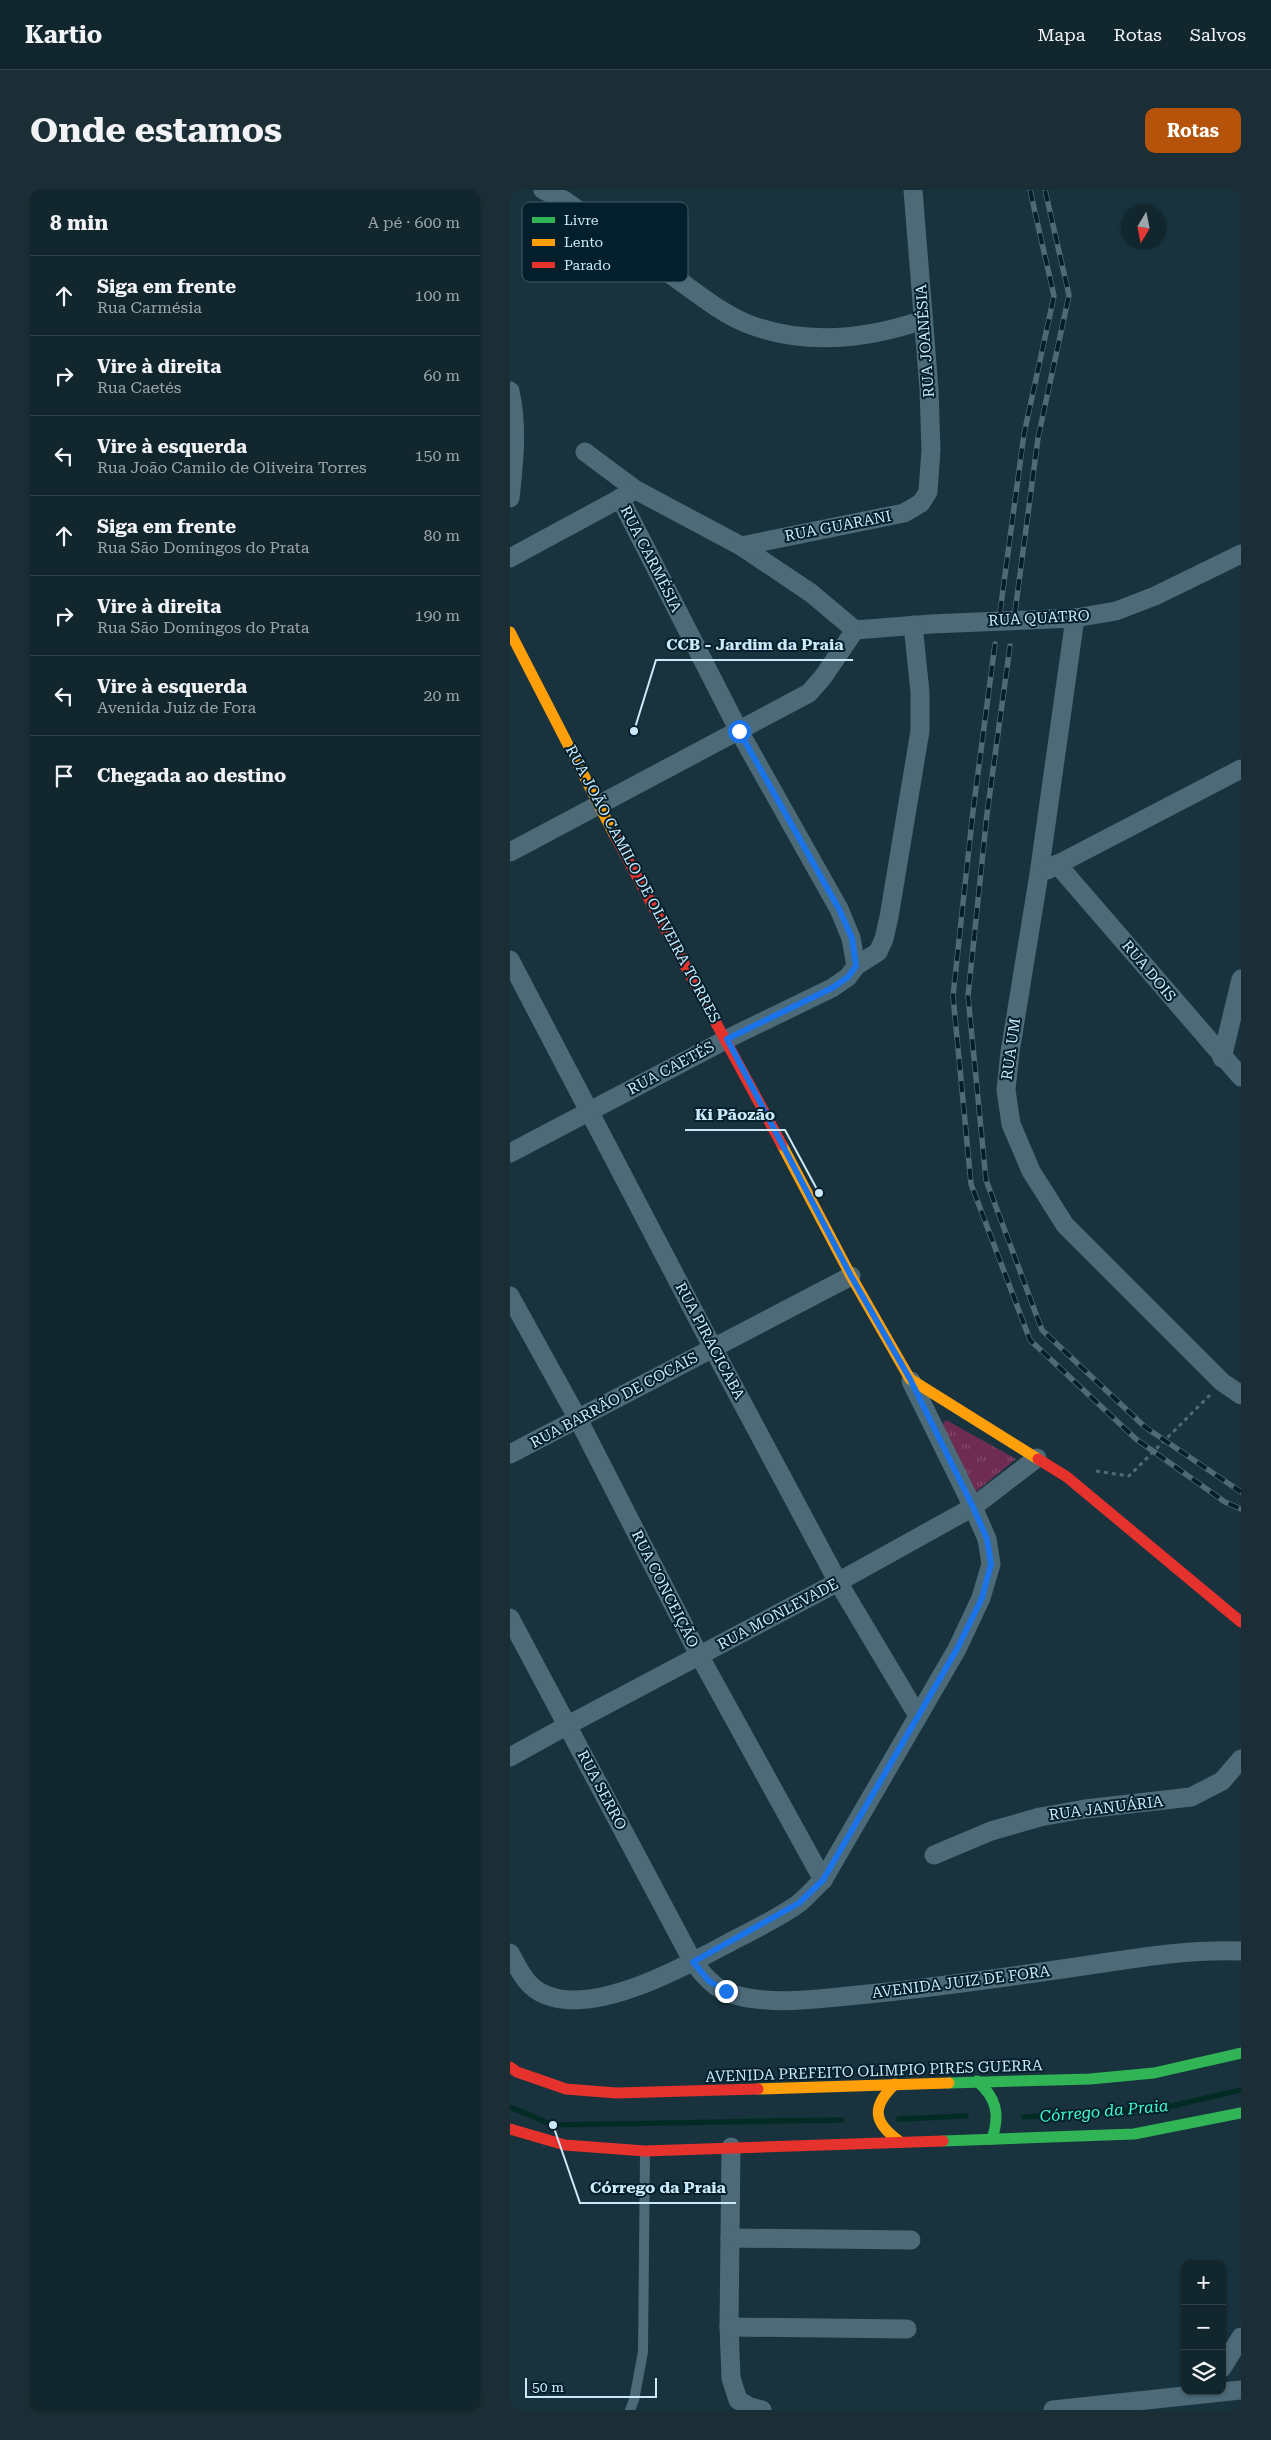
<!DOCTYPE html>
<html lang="pt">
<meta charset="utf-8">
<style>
:root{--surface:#12262e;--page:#1b2e36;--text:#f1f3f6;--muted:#9ca5aa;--line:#31434a;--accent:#b45309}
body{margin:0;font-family:"Roboto Serif",serif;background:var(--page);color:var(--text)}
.controls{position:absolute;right:15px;bottom:15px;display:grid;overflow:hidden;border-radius:10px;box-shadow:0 1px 4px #0004}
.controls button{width:45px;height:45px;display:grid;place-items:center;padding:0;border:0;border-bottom:1px solid var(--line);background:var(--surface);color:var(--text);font:25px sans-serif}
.compass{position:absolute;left:611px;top:15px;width:45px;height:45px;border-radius:50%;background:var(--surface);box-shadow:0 1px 4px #0004;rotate:190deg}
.scale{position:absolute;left:15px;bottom:12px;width:132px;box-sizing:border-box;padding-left:5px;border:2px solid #caeafb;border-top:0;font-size:14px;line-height:18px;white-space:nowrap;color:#caeafb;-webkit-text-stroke:4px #041f2c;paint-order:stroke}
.stop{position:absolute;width:15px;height:15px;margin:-11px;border:4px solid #1a73e8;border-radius:50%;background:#fff}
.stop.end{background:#1a73e8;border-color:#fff;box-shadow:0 1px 5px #0008}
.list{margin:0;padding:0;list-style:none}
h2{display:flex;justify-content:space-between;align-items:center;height:65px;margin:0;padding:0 20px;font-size:21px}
h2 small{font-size:16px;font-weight:400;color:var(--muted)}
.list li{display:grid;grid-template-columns:32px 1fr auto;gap:15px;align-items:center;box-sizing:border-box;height:80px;padding:0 20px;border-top:1px solid var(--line)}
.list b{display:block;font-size:19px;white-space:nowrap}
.list p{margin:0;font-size:16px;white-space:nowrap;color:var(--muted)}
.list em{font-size:16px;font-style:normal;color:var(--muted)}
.icon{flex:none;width:28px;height:28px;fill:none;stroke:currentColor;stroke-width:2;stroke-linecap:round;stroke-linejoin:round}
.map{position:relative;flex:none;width:731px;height:2220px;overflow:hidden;border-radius:10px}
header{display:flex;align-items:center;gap:30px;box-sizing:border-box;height:70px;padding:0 25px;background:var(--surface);border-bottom:1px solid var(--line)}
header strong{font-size:24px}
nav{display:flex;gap:28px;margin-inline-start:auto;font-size:18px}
.intro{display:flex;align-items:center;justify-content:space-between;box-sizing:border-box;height:120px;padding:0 30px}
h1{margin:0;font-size:35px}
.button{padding:12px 22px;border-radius:10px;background:var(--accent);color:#fff;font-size:18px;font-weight:700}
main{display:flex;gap:30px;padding:0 30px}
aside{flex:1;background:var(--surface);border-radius:10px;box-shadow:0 1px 4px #0004}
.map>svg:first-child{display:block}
.grass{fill:url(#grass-tufts)}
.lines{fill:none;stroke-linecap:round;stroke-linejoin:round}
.stream{stroke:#022c23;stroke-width:5.5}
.path{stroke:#506a75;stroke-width:3;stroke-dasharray:4 4;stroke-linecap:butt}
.lane{stroke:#4d6a78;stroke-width:10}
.street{stroke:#4d6a78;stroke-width:19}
.fast{stroke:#30b455;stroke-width:11}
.slow{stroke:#ff9f0a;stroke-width:11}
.jam{stroke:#e5322d;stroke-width:11}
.rail-casing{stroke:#506974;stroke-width:5.5}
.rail{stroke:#041f2c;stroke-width:4;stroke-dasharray:11;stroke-linecap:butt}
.route{stroke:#1a73e8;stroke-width:6}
.labels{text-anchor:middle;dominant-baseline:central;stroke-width:4;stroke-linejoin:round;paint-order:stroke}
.street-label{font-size:15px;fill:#caeafb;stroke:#041f2c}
.water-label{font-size:16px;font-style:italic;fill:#3ffbcb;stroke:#041f2c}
.key{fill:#041f2c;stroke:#3f5c6a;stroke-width:1}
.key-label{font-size:14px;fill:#caeafb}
.leader{fill:none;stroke:#caeafb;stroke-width:2}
.callout-dot{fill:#caeafb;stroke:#041f2c;stroke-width:2}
.callout-label{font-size:16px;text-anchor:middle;font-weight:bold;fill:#caeafb;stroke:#041f2c;stroke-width:4;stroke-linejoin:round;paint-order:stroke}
</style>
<header>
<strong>Kartio</strong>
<nav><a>Mapa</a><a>Rotas</a><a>Salvos</a></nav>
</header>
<div class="intro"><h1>Onde estamos</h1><a class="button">Rotas</a></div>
<main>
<aside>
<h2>8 min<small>A pé · 600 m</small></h2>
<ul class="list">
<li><svg class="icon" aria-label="ahead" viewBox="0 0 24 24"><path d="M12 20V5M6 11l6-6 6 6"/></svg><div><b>Siga em frente</b><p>Rua Carmésia</p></div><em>100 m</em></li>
<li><svg class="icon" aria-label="right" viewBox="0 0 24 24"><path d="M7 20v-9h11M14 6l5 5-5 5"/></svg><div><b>Vire à direita</b><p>Rua Caetés</p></div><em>60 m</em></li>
<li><svg class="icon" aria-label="left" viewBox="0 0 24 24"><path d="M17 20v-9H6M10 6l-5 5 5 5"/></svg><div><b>Vire à esquerda</b><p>Rua João Camilo de Oliveira Torres</p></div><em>150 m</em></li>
<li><svg class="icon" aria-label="ahead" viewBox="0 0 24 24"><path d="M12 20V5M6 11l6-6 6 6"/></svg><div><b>Siga em frente</b><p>Rua São Domingos do Prata</p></div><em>80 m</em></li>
<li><svg class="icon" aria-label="right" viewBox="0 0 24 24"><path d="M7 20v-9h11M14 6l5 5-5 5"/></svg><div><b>Vire à direita</b><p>Rua São Domingos do Prata</p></div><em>190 m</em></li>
<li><svg class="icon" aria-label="left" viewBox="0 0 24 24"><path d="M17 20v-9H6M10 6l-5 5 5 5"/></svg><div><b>Vire à esquerda</b><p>Avenida Juiz de Fora</p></div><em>20 m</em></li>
<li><svg class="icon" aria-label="arrive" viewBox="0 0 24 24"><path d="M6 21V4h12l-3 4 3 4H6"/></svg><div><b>Chegada ao destino</b></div></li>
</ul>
</aside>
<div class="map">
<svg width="731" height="2220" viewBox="0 0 731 2220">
<defs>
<pattern id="grass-tufts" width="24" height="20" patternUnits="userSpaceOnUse" patternTransform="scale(1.25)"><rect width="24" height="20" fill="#6e2c52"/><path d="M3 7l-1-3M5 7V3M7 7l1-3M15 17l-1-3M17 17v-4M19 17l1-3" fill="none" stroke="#814b6c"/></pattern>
</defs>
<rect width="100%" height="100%" fill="#18333e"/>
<!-- grass -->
<path class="grass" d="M436,1230L506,1269L463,1304L431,1236Z"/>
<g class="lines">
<!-- stream -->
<g class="stream">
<path d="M0,1917L43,1935L331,1930"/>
<path d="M514,1927L653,1918L731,1900"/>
<path d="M389,1929L456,1926"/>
</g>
<!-- path -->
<path class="path" d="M586,1281L619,1286L701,1204"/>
<!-- lane -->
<path class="lane" d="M120,2220L124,2210L133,2162L135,1962"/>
<!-- street -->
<g class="street">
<path d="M33,0L54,10C92,37 129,63 167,89C189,105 213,124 238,134C295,156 357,149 413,130"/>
<path d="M0,201C8,236 4,272 0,308"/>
<path d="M75,262L126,300L231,356L301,403L345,440"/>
<path d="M110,308L229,541L329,719L341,748L346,776"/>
<path d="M231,356L394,323L411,313L418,302L421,260L419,199L403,0"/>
<path d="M0,368L120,303"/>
<path d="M565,428L529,684L500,862L496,900L501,934L521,981L555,1035L712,1192L731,1205"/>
<path d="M345,440L421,434L565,428L606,421L645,406L731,364"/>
<path d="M0,662L299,503L313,487L345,440"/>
<path d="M547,674L731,887"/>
<path d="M537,680L731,579"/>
<path d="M0,770L203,1158L328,1392L408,1526"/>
<path d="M712,868L731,789"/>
<path d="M0,963L217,849L322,798L338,787L346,776L368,762L374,749L379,727L410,541V502L403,435"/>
<path d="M0,1106L68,1229L189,1465L313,1690"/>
<path d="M0,1264L341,1086"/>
<path d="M0,1428L183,1772C193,1784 202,1796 216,1802C256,1817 306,1809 348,1805C423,1798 498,1787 573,1776C626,1768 678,1759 731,1761"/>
<path d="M0,1567L58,1535L328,1392L463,1317L527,1268"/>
<path d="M424,1665L481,1641L530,1627L575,1619L681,1607L712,1591L731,1569"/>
<path d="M0,1763C9,1780 17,1798 36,1805C87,1826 177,1775 222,1751C244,1740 268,1728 288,1714C297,1707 305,1697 313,1690L447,1459L471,1408L481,1374L477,1349L463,1317L401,1191"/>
<path d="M221,1957L219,2137L221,2188L228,2210L240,2217L252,2220"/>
<path d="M220,2048L401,2050"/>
<path d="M219,2137L397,2139"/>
<path d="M712,2178L731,2147"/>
<path d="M543,2220L731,2200"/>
</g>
<!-- fast -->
<g class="fast">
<path d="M467,1891C487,1908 490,1925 482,1949"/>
<path d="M439,1893L580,1889L644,1883L731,1863"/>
<path d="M433,1951L624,1944L731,1923"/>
</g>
<!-- slow -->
<g class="slow">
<path d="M0,442L105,646"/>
<path d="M272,955L341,1086L400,1189L528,1269"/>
<path d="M385,1894C361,1917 363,1932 389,1951"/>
<path d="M248,1899L439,1893"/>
</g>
<!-- jam -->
<g class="jam">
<path d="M105,646L272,955"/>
<path d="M528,1269L557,1287L731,1432"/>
<path d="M0,1877L7,1882L56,1899L106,1903L248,1899"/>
<path d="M0,1939L55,1955L135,1961L433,1951"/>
</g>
<defs>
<g id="rail">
<path d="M490,422L514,244L544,106L520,0"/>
<path d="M505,422L528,248L559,105L535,0"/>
<path d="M485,454L463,621L443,806L461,994L520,1150L626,1249L715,1312L731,1319"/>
<path d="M500,456L477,624L458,806L476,990L532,1140L635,1237L731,1302"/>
</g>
</defs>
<!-- rail casing -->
<use href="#rail" class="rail-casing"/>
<!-- rail -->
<use href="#rail" class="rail"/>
</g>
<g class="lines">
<!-- route -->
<path class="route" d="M216,1801L199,1791L183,1772L289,1713L313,1690L447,1459L472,1408L481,1374L477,1349L463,1317L400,1189L341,1086L217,849L322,798L338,787L346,776L342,748L329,719L229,541"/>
</g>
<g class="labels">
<!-- street labels -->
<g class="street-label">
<text transform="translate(415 151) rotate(-94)">RUA JOANÉSIA</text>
<text transform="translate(328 336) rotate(-11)">RUA GUARANI</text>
<text transform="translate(141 369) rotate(63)">RUA CARMÉSIA</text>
<text transform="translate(529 428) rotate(-3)">RUA QUATRO</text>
<text transform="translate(133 694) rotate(62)">RUA JOÃO CAMILO DE OLIVEIRA TORRES</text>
<text transform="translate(639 781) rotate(50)">RUA DOIS</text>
<text transform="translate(501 859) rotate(-82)">RUA UM</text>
<text transform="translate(161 878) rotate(-28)">RUA CAETÉS</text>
<text transform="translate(200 1151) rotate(62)">RUA PIRACICABA</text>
<text transform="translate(104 1210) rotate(-28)">RUA BARRÃO DE COCAIS</text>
<text transform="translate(155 1399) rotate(63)">RUA CONCEIÇÃO</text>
<text transform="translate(268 1424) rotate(-28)">RUA MONLEVADE</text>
<text transform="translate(92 1600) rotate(62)">RUA SERRO</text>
<text transform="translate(596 1618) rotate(-7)">RUA JANUÁRIA</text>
<text transform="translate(451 1792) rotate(-7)">AVENIDA JUIZ DE FORA</text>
<text transform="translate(364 1881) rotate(-2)">AVENIDA PREFEITO OLIMPIO PIRES GUERRA</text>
</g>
<!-- water labels -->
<g class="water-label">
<text transform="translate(594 1921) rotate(-5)">Córrego da Praia</text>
</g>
</g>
<!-- legend -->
<rect x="12" y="12" width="166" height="80" rx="8" class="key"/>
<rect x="22" y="27" width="23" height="6" fill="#30b455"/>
<rect x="22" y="49" width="23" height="7" fill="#ff9f0a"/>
<rect x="22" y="72" width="23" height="6" fill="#e5322d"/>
<g class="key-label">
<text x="54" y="35">Livre</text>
<text x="54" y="57">Lento</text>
<text x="54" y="80">Parado</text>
</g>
<!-- callouts -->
<path class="leader" d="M124 541L146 470H343M309 1003L275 940H175M43 1935L70 2013H226"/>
<g class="callout-dot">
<circle cx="124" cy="541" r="5"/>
<circle cx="309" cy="1003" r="5"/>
<circle cx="43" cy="1935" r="5"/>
</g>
<g class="callout-label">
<text x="245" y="460">CCB - Jardim da Praia</text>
<text x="225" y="930">Ki Pãozão</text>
<text x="148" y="2003">Córrego da Praia</text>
</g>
</svg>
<div class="controls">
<button>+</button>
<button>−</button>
<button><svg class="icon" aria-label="layers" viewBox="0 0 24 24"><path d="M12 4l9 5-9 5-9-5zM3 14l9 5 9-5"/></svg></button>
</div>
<svg class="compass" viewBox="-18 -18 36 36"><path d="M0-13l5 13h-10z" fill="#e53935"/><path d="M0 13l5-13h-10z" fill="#9ca5aa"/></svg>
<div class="scale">50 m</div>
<div class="stop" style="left:229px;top:541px"></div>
<div class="stop end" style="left:216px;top:1801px"></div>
</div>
</main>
